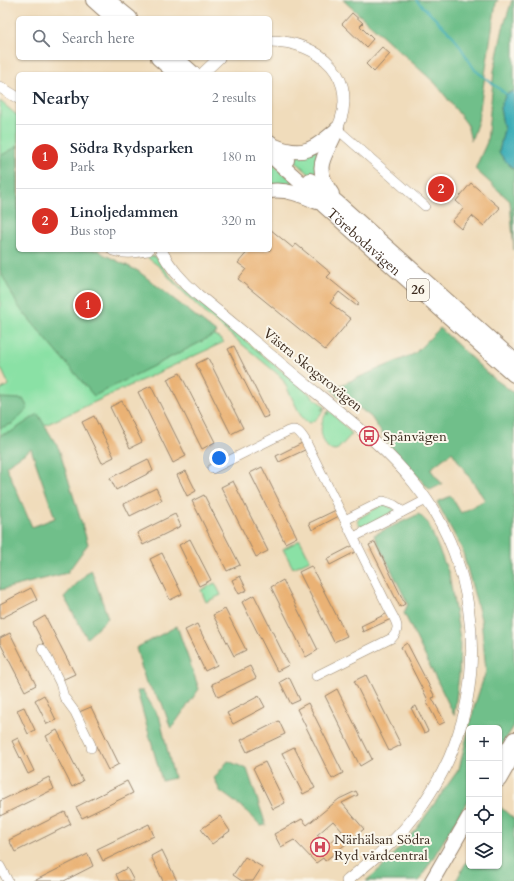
<!DOCTYPE html>
<meta charset="utf-8">
<style>
:root{--surface:#fff;--page:#f6f6f7;--text:#1f2937;--muted:#747a83;--line:#e0e1e3;--accent:#d93025}
body{margin:0;font-family:Cardo,serif;background:var(--page);color:var(--text)}
.controls{position:absolute;right:12px;bottom:12px;display:grid;overflow:hidden;border-radius:6px;box-shadow:0 1px 3px #0004}
.controls button{width:36px;height:36px;display:grid;place-items:center;padding:0;border:0;border-bottom:1px solid var(--line);background:var(--surface);color:var(--text);font:20px sans-serif}
.you{position:absolute;left:219px;top:458px;width:14px;height:14px;margin:-10px;border:3px solid #fff;border-radius:50%;background:#1a73e8;box-shadow:0 0 0 6px #1a73e833}
.badge{display:grid;place-items:center;width:26px;height:26px;border-radius:50%;background:var(--accent);color:#fff;font-size:13px;font-weight:700}
.pin{position:absolute;translate:-50% -50%;border:2px solid #fff;box-shadow:0 1px 4px #0006}
.list{margin:0;padding:0;list-style:none}
h2{display:flex;justify-content:space-between;align-items:center;height:52px;margin:0;padding:0 16px;font-size:17px}
h2 small{font-size:13px;font-weight:400;color:var(--muted)}
.list li{display:grid;grid-template-columns:26px 1fr auto;gap:12px;align-items:center;box-sizing:border-box;height:64px;padding:0 16px;border-top:1px solid var(--line)}
.list b{display:block;font-size:15px;white-space:nowrap}
.list p{margin:0;font-size:13px;white-space:nowrap;color:var(--muted)}
.list em{font-size:13px;font-style:normal;color:var(--muted)}
.icon{flex:none;width:22px;height:22px;fill:none;stroke:currentColor;stroke-width:2;stroke-linecap:round;stroke-linejoin:round}
.map{position:relative;flex:none;width:514px;height:881px;overflow:hidden}
.search{position:absolute;background:var(--surface);box-shadow:0 1px 3px #0004;left:16px;top:16px;width:256px;height:44px;display:flex;align-items:center;gap:10px;box-sizing:border-box;padding:0 14px;border-radius:6px;color:var(--muted);font-size:15px}
.panel{position:absolute;background:var(--surface);box-shadow:0 1px 3px #0004;left:16px;top:72px;width:256px;height:180px;border-radius:6px}
.map>svg:first-child{display:block}
.green{fill:#8ae1a5;stroke:#628662}
.forest{fill:#6fbf8a;stroke:#557454;fill-rule:evenodd}
.water{fill:#3daeb7;stroke:#3c6c6a}
.lines{fill:none;stroke-linecap:round;stroke-linejoin:round}
.stream{stroke:#3daeb7;stroke-width:2}
.building{fill:#eab275;fill-rule:evenodd}
.minor-casing{stroke:#96836c;stroke-width:10}
.tertiary-casing{stroke:#96836c;stroke-width:12}
.trunk-casing{stroke:#96836c;stroke-width:16}
.minor{stroke:#fff;stroke-width:9}
.tertiary{stroke:#fff;stroke-width:11}
.trunk{stroke:#fff;stroke-width:14}
.labels{text-anchor:middle;dominant-baseline:central;stroke-width:4;stroke-linejoin:round;paint-order:stroke}
.shield{fill:#fbf7ec;stroke:#75685c;stroke-width:1}
.shield-label{font-size:13px;font-weight:bold;fill:#3b2a1e}
.street-label{font-size:14px;fill:#3b2a1e;stroke:#fbf7ec}
.poi-label{font-size:14px;fill:#3b2a1e;stroke:#fbf7ec;text-anchor:start}
</style>
<div class="map">
<svg width="514" height="881" viewBox="0 0 514 881">
<rect width="100%" height="100%" fill="#fbf7ec"/>
<filter id="ink" filterUnits="userSpaceOnUse"><feTurbulence type="fractalNoise" baseFrequency=".025" numOctaves="2"/><feDisplacementMap in="SourceGraphic" scale="8" xChannelSelector="R" yChannelSelector="G"/><feConvolveMatrix kernelMatrix="1 2 1 2 8 2 1 2 1" color-interpolation-filters="sRGB"/></filter>
<filter id="wash" filterUnits="userSpaceOnUse"><feTurbulence type="fractalNoise" baseFrequency=".012" numOctaves="4" result="noise"/><feDisplacementMap in="SourceGraphic" scale="16" xChannelSelector="R" yChannelSelector="G"/><feGaussianBlur stdDeviation="0.9" result="paint"/><feColorMatrix in="noise" values="0 0 0 0 0 0 0 0 0 0 0 0 0 0 0 0 0 1.4 0 .05"/><feComposite in="paint" operator="in"/></filter>
<g filter="url(#wash)">
<rect width="100%" height="100%" fill="#f0dcbb"/>
<!-- green -->
<g class="green">
<path d="M0,101L18,116V250L127,269L224,342L0,446V390L9,385L0,366Z"/>
<path d="M322,146L319,183L293,159L294,156Z"/>
<path d="M270,161L300,188L270,187Z"/>
<path d="M147,255L155,257L176,283L188,293L325,407L321,409V410L325,408C320,415 317,420 309,423L302,418L283,380L280,376L207,315L174,283L160,267L148,258Z"/>
<path d="M329,410L352,434L338,449L335,450L329,449C319,437 319,425 327,412L328,415Z"/>
<path d="M384,504L396,510L366,526C360,527 356,524 358,519Z"/>
<path d="M300,540L310,560L293,568L283,549Z"/>
<path d="M215,583L221,595L206,602L201,590Z"/>
</g>
<!-- forest -->
<g class="forest">
<path d="M343,0H498L496,3L478,121L471,141L467,124L436,84Z"/>
<path d="M512,0H514V91L506,94L500,108L504,129L499,152L505,161L514,169V250L510,201L475,169L487,142L494,71L503,28Z"/>
<path d="M18,146V250H99L103,254L138,271L217,333L199,343L94,396L18,306L0,271V156Z"/>
<path d="M440,328L488,374L514,393V726L499,750V728H469L475,704L486,671L481,619L462,549L437,502L451,496L461,513L485,500L452,452L430,469L442,484L430,490L391,447L371,417L358,407L354,411L343,401L331,389L414,354Z"/>
<path d="M0,398L23,399L28,408L12,424L0,428Z"/>
<path d="M38,414L59,449L88,544L67,573L0,590V435L11,432ZM31,449L55,518L32,527L6,466Z"/>
<path d="M419,514L428,523L449,574L460,639L459,675L454,715L404,613L408,604L374,535Z"/>
<path d="M91,569L108,618L87,638L64,597Z"/>
<path d="M177,626L199,689L171,729L162,703L146,683L136,648Z"/>
<path d="M137,691H143L160,719L174,778L162,781Z"/>
<path d="M469,728V799L419,881H366L381,868L417,828L459,769Z"/>
<path d="M228,761L247,769L266,825L261,826L247,811L220,791L214,778Z"/>
<path d="M499,806L514,819V881H456L469,857V866H499Z"/>
</g>
<!-- water -->
<path class="water" d="M514,91V169L505,161L499,152L504,129L500,108L506,94Z"/>
<g class="lines">
<!-- stream -->
<path class="stream" d="M416,0L454,37L475,70L506,94"/>
</g>
<g id="blocks">
<!-- building -->
<g class="building">
<path d="M352,13L363,23L360,26L373,39L366,47L342,24Z"/>
<path d="M382,47L390,54L374,72L366,64Z"/>
<path d="M471,183L500,208L484,226L472,216L461,229L452,221L464,208L456,201Z"/>
<path d="M270,229L293,248L296,244L331,273L327,277L359,303L357,306L339,292L330,303L351,319L325,350L238,279L246,269L238,263L249,250H270Z"/>
<path d="M234,346L269,416L263,418L228,349Z"/>
<path d="M208,358L243,428L231,434L196,364Z"/>
<path d="M180,373L215,442L202,449L167,379Z"/>
<path d="M151,386L186,456L173,463L138,392Z"/>
<path d="M122,401L142,442L130,448L110,407Z"/>
<path d="M94,416L114,457L102,463L82,422Z"/>
<path d="M304,442L307,449L279,462L276,456Z"/>
<path d="M148,459L153,471L116,490L110,478Z"/>
<path d="M262,467L297,537L285,543L250,473Z"/>
<path d="M186,471L196,491L187,496L177,475Z"/>
<path d="M233,481L268,551L256,557L221,487Z"/>
<path d="M156,488L162,500L130,516L124,504Z"/>
<path d="M204,495L240,565L227,571L192,501Z"/>
<path d="M336,510L339,516L312,530L309,523Z"/>
<path d="M175,514L181,526L143,545L137,533Z"/>
<path d="M190,539L211,580L199,586L179,545Z"/>
<path d="M375,542L405,604L400,607L369,545Z"/>
<path d="M354,545L357,551L330,565L327,559Z"/>
<path d="M162,553L182,594L170,600L150,559Z"/>
<path d="M311,566L347,636L334,642L299,572Z"/>
<path d="M240,576L247,590L239,594L232,580Z"/>
<path d="M283,580L318,650L306,657L271,587Z"/>
<path d="M31,588L37,600L0,619V604Z"/>
<path d="M254,595L289,665L277,671L242,602Z"/>
<path d="M225,609L246,650L234,656L213,615Z"/>
<path d="M388,613L391,619L363,632L361,626Z"/>
<path d="M45,616L75,674L62,680L33,623Z"/>
<path d="M197,624L217,665L205,671L185,630Z"/>
<path d="M10,633L36,685L25,691L0,643V638Z"/>
<path d="M407,643L435,697L432,698L445,722L439,725L426,701L428,700L401,647Z"/>
<path d="M250,666L256,678L218,697L212,684Z"/>
<path d="M366,675L401,745L389,751L354,681Z"/>
<path d="M289,677L300,700L291,704L280,682Z"/>
<path d="M337,689L372,759L360,766L325,696Z"/>
<path d="M44,695L56,720L47,724L35,700Z"/>
<path d="M259,696L265,707L233,724L227,713Z"/>
<path d="M308,703L343,773L332,779L297,709Z"/>
<path d="M416,706L428,731L424,733L411,708Z"/>
<path d="M24,707L35,730L28,734L17,710Z"/>
<path d="M91,707L119,764L108,770L79,712Z"/>
<path d="M279,721L285,734L247,752L241,740Z"/>
<path d="M57,730L83,781L72,787L46,736Z"/>
<path d="M18,738L34,771L28,774L12,741Z"/>
<path d="M294,747L315,788L303,794L282,753Z"/>
<path d="M265,762L285,803L273,809L253,768Z"/>
<path d="M49,777L54,789L0,816V801Z"/>
<path d="M127,781L133,793L82,818L76,807Z"/>
<path d="M356,791L358,795L342,803L364,829L325,861L323,858L316,863L294,840L281,847L274,834L302,819L307,825L339,799ZM333,821L343,832L326,845L317,835Z"/>
<path d="M65,812L71,824L15,852L9,840Z"/>
<path d="M220,816L230,831L212,844L201,829Z"/>
<path d="M149,824L154,836L103,861L97,849Z"/>
<path d="M162,850L177,881H163L151,856Z"/>
<path d="M88,854L93,866L64,881H34Z"/>
<path d="M245,857L262,867L253,881H242L233,875Z"/>
<path d="M127,868L134,881H119L116,874Z"/>
</g>
</g>
</g>
<g filter="url(#ink)">
<use href="#blocks" fill-opacity="0" stroke="#96836c" stroke-width="1"/>
<g class="lines">
<defs>
<g id="minor">
<path d="M337,129L425,206"/>
<path d="M212,469L288,431C297,428 300,432 305,440L389,609C395,620 402,628 392,638L316,676"/>
<path d="M345,520L383,501C392,504 397,505 402,512"/>
<path d="M354,537L426,500"/>
<path d="M42,649L46,655L60,683L64,697L75,712L91,745V748"/>
<path d="M0,866L8,881"/>
</g>
<g id="tertiary">
<path d="M270,41C320,41 361,78 337,129"/>
<path d="M202,74L219,58"/>
<path d="M0,87L18,98"/>
<path d="M113,250C125,254 136,252 148,250"/>
<path d="M161,250C170,268 183,282 198,295C239,328 278,362 319,395C352,422 387,449 414,483C473,555 487,659 454,746C445,771 430,795 414,817C395,842 371,861 347,881"/>
</g>
<g id="trunk">
<path d="M93,0L113,18"/>
<path d="M108,0L130,18"/>
<path d="M158,58L176,74"/>
<path d="M176,58L194,74"/>
<path d="M270,142L287,160"/>
<path d="M275,146C302,158 314,149 335,131"/>
<path id="s1" d="M270,155L308,189L323,205L514,375"/>
<path d="M310,180L338,203L514,360"/>
<path d="M270,191C287,189 302,195 317,202"/>
<path d="M332,194C311,164 326,158 337,129"/>
<path d="M501,761L514,739"/>
<path d="M499,780L514,754"/>
<path d="M432,881L469,817"/>
</g>
</defs>
<!-- minor casing -->
<use href="#minor" class="minor-casing"/>
<!-- tertiary casing -->
<use href="#tertiary" class="tertiary-casing"/>
<!-- trunk casing -->
<use href="#trunk" class="trunk-casing"/>
<!-- minor -->
<use href="#minor" class="minor"/>
<!-- tertiary -->
<use href="#tertiary" class="tertiary"/>
<!-- trunk -->
<use href="#trunk" class="trunk"/>
</g>
</g>
<!-- icons -->
<defs>
<symbol id="bus-ring" viewBox="-11 -11 22 22"><circle r="9.5" fill="#fbf7ec" stroke="#d1495b" stroke-width="1.5"/><path d="M-5-6H5V4H4V6H2V4H-2V6H-4V4H-5ZM-3.5-4V0h7V-4ZM-3.5 1.2v1.5H-2V1.2ZM2 1.2v1.5H3.5V1.2Z" fill="#d1495b"/></symbol>
<symbol id="hospital-ring" viewBox="-11 -11 22 22"><circle r="9.5" fill="#fbf7ec" stroke="#d1495b" stroke-width="1.5"/><path d="M-5-5h3v3.5h4V-5h3V5h-3V1.5h-4V5h-3Z" fill="#d1495b"/></symbol>
</defs>
<g fill-rule="evenodd">
<use href="#bus-ring" x="358" y="425" width="22" height="22"/>
<use href="#hospital-ring" x="309" y="836" width="22" height="22"/>
</g>
<g class="labels">
<!-- shield labels -->
<rect class="shield" x="407" y="279" width="22" height="22" rx="3"/>
<g class="shield-label">
<text x="418" y="290">26</text>
</g>
<!-- street labels -->
<g class="street-label">
<text stroke="none"><textPath href="#s1" startOffset="128">Törebodavägen</textPath></text>
<text transform="translate(313 370) rotate(39)">Västra Skogsrovägen</text>
</g>
<!-- poi labels -->
<g class="poi-label">
<text x="383" y="436">Spånvägen</text>
<text x="334" y="839">Närhälsan Södra<tspan x="334" dy="16">Ryd vårdcentral</tspan></text>
</g>
</g>
</svg>
<div class="controls">
<button>+</button>
<button>−</button>
<button><svg class="icon" aria-label="locate" viewBox="0 0 24 24"><circle cx="12" cy="12" r="6"/><path d="M12 2v4M12 18v4M2 12h4M18 12h4"/></svg></button>
<button><svg class="icon" aria-label="layers" viewBox="0 0 24 24"><path d="M12 4l9 5-9 5-9-5zM3 14l9 5 9-5"/></svg></button>
</div>
<div class="you"></div>
<div class="pin badge" style="left:88px;top:305px">1</div>
<div class="pin badge" style="left:441px;top:189px">2</div>
<div class="search"><svg class="icon" aria-label="search" viewBox="0 0 24 24"><circle cx="10" cy="10" r="6"/><path d="M15 15l6 6"/></svg>Search here</div>
<section class="panel">
<h2>Nearby<small>2 results</small></h2>
<ul class="list">
<li><span class="badge">1</span><div><b>Södra Rydsparken</b><p>Park</p></div><em>180 m</em></li>
<li><span class="badge">2</span><div><b>Linoljedammen</b><p>Bus stop</p></div><em>320 m</em></li>
</ul>
</section>
</div>
